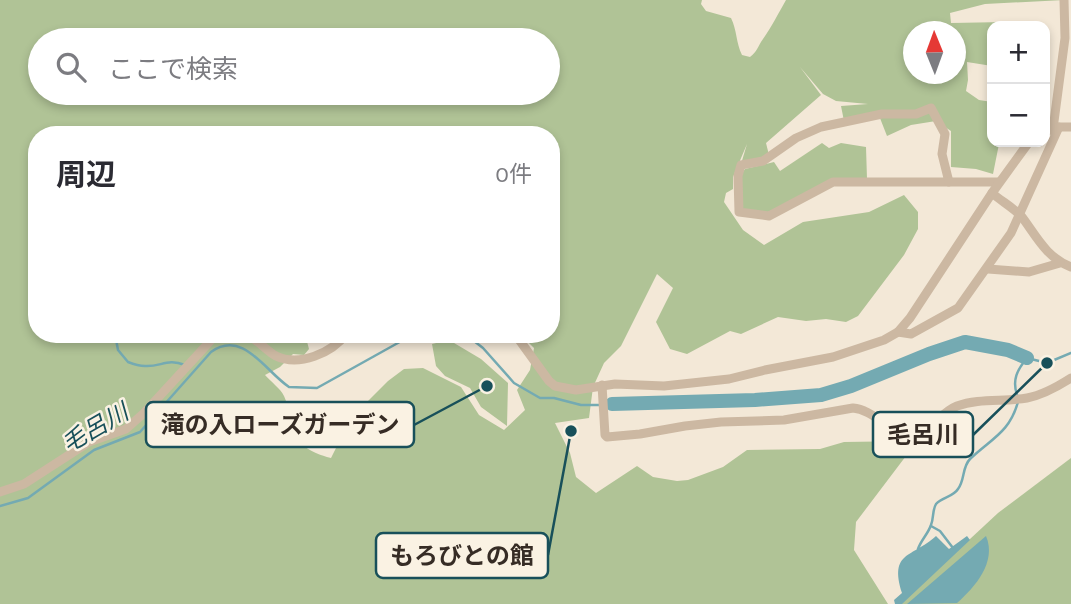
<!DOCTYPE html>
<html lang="ja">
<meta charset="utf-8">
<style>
:root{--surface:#fff;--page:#f2f2f3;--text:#2b2b33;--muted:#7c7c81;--line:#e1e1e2}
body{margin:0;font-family:Karla,"Noto Sans JP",sans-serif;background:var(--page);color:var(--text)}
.controls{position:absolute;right:21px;top:21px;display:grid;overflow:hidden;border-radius:14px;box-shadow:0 4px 10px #0003}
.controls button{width:63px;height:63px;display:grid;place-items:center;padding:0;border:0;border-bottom:2px solid var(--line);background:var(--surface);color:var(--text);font:35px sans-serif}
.compass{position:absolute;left:903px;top:21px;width:63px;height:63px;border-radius:50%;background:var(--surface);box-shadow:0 4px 10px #0003;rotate:359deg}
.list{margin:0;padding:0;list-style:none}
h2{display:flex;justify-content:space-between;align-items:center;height:91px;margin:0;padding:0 28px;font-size:30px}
h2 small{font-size:23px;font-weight:400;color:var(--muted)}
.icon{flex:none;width:38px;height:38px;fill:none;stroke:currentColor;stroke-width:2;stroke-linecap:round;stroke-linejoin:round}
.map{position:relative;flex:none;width:1071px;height:604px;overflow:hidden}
.search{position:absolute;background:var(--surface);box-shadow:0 4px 10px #0003;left:28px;top:28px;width:532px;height:77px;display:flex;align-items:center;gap:18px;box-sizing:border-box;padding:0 24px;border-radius:38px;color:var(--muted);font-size:26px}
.panel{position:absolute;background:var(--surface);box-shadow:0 4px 10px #0003;left:28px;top:126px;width:532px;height:217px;border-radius:28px}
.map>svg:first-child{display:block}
.green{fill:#b0c396;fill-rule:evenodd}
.water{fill:#74aab2}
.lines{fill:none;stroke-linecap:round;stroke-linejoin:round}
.stream{stroke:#74aab2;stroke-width:2.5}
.river{stroke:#74aab2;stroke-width:14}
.minor{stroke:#ccb8a2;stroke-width:9}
.labels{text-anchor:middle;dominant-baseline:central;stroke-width:5;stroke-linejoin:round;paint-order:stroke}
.water-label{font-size:24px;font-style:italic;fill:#18505a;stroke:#faf2e3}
.leader{fill:none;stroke:#18505a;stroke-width:2.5}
.callout-dot{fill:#18505a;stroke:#faf2e3;stroke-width:2.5}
.callout{fill:#faf2e3;stroke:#18505a;stroke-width:2.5}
.callout-label{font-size:24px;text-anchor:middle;font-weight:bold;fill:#362c25}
</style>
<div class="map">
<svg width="1071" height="604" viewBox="0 0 1071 604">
<rect width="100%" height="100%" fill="#f3e8d7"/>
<!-- green -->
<g class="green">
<path d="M0,0H702L701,4L706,11L731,18C737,30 736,43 742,55L750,57C757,52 758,46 763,39C772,26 778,14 786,0H1064L985,4L950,13L951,23L1005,22L1012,26H992V66L967,62L968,80L966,91L979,100L992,102V142H998L999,144L993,174L976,169L951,167V131L936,121L911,125L887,136L878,113L844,121L841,106L868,104L836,101L823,94L800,67L821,95L766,143L769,155L741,164L747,144L733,177V189L726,193L724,202L743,230L764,245L803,222L869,212L904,195L918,212V229L904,255L858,316L846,322L826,319L806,321L778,317L741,334L730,331L687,354L670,349L656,322L673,288L657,274L621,346L604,363L593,387L589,418L555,423L570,453L576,477L596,493L637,466L653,477L677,481L688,480L723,467L747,450L820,449L844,442L910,441L909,452L856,522L854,550L888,604H0ZM914,32H956V74H914ZM40,40H548V93H40ZM37,135H551V334H520L534,348L530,370L517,390L525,410L504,430L479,415L461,387L423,368L404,369L388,381L364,405L354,419L349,433L338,444L331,458C288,447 299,430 284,396C280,388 271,382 265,375L280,367L293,354L304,355L309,349L305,334H37Z"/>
<path d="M822,143L829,148L841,143L866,147L867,179H833L769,213L741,210L740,176L745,169L774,162L780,171Z"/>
<path d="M449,340L481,359L508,383L507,426L481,407L470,388L445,376L436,366L432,344Z"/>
<path d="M1071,458V604H900L998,513Z"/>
</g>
<!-- water -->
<g class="water">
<path d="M936,536L949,549L967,536L970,540L902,604H895L894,600L902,593C889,551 912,558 936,536Z"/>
<path d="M986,536C997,562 975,587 957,603L907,604Z"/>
</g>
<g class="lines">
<!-- stream -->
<g class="stream">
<path d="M30,159L37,166"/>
<path d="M115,334L118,350L128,362C133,364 139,366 145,366C161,367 167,358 185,365"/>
<path d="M465,334L483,348L514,383L540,398H554L581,405H601"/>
<path d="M1017,395C1012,380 1017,370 1027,358L1047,363L1071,353"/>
<path d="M0,506L28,498L94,450L140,432L211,352C243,329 265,371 289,387L317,388L414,334"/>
<path d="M931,526L940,531L953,548"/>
<path d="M918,549C921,540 928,534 931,525C934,518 932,511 936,504C942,497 953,497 958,489C965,480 962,467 970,459C992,438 1009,433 1018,402"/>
</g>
<!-- river -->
<path class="river" d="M612,404L755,400L821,395L851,386L929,354L965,342L1008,350L1027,358"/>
<!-- minor -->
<g class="minor">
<path d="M931,108L945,134L942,154L949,182H833L769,216L739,212L738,176L741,165L763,161L796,138L821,127L882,114H916Z"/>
<path d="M1053,129L1065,38L1064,0"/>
<path d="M1045,132L1059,127H1071"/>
<path d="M949,182H999"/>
<path d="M992,193C1001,201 1014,208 1022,217C1037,237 1046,257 1071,267"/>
<path d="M988,269L1029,272L1060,263"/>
<path d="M898,332L911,334L958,308L1011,233L1059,127"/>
<path d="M245,334C258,339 265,350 276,356C299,367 332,353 346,334"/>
<path d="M515,334L549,381L555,386L576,390L615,384L664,386L729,379L765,370L833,357L884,340L898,332L910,318L992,193L1029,142"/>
<path d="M602,385L605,435L607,437L640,434L685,426L721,422L784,420L853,408C875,410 889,434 911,433C932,433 939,413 957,406C979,398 1004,402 1027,398C1043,395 1057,387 1071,378"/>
<path d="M0,492L24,484L89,442L126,429L144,413L214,337L223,334"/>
</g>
</g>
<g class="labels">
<!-- water labels -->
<g class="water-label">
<text transform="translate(95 428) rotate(-30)">毛呂川</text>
</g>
</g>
<!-- callouts -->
<path class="leader" d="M487 386L414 425M1047 363L973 435M571 431L548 555"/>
<g class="callout-dot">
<circle cx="487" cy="386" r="7"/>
<circle cx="1047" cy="363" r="7"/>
<circle cx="571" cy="431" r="7"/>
</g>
<g class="callout">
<rect x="146" y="402" width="268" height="45" rx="7"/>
<rect x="873" y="412" width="100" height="45" rx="7"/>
<rect x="376" y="533" width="172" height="45" rx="7"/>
</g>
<g class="callout-label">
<text x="280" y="433">滝の入ローズガーデン</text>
<text x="923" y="443">毛呂川</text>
<text x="462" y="564">もろびとの館</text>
</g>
</svg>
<div class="controls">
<button>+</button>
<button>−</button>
</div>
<svg class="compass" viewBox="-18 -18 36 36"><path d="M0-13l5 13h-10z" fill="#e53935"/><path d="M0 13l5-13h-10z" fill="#7c7c81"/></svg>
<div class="search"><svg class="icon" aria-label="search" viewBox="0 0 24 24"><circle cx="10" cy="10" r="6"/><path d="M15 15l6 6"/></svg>ここで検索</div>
<section class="panel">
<h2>周辺<small>0件</small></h2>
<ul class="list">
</ul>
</section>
</div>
